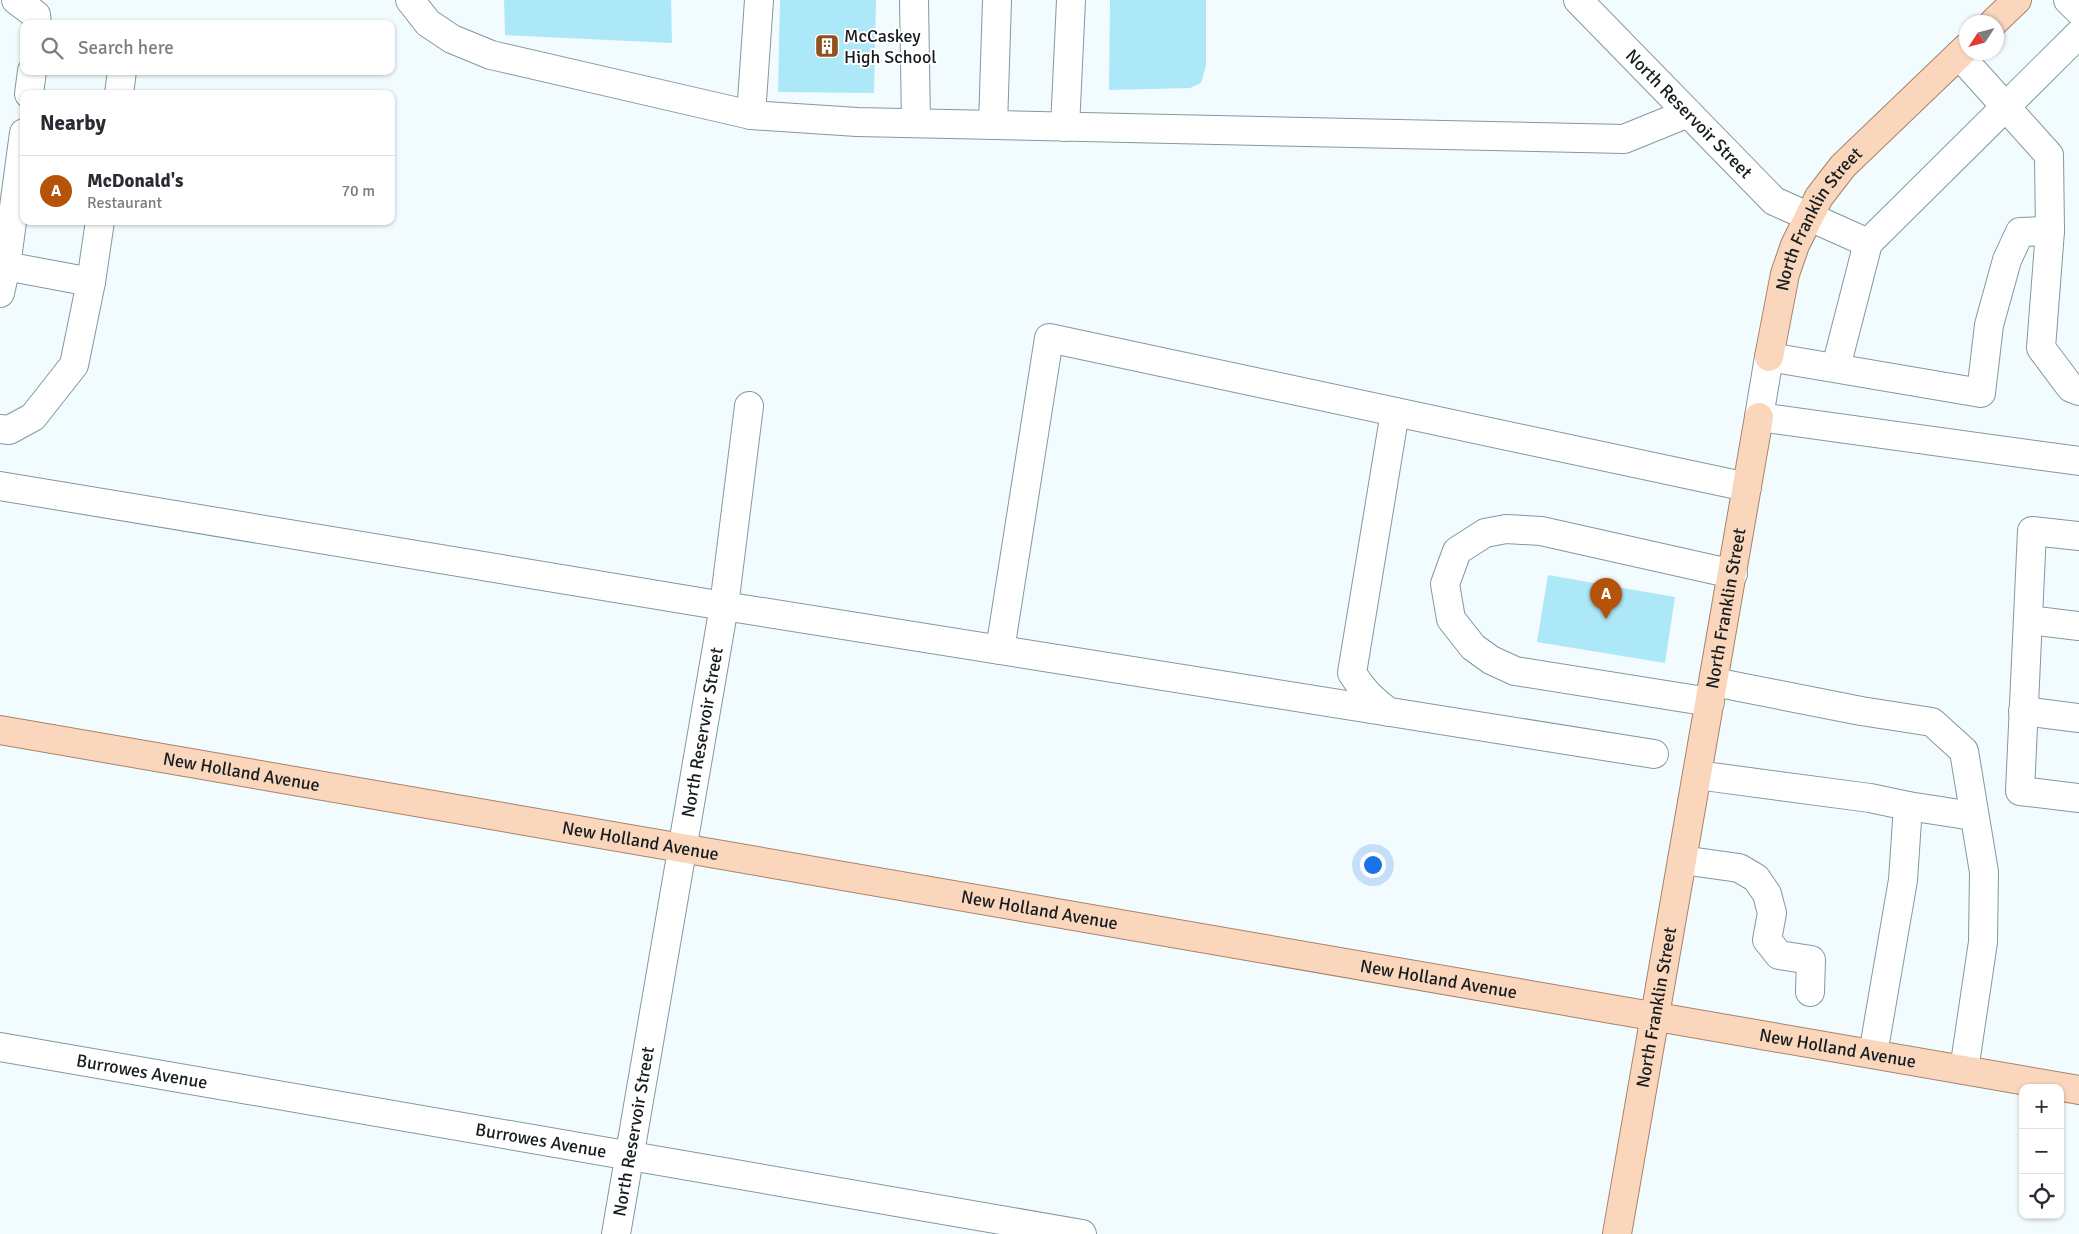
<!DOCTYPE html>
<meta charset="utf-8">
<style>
:root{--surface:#fff;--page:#f7f7f7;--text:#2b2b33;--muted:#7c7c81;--line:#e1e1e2;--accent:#b45309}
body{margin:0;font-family:Signika,sans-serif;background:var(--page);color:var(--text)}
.controls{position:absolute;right:15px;bottom:15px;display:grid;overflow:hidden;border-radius:10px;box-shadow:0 1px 4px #0004}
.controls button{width:45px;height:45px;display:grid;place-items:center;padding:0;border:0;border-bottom:1px solid var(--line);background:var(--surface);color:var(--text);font:25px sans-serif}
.compass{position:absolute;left:1959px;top:15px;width:45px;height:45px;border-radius:50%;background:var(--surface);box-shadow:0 1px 4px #0004;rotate:234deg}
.you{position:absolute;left:1372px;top:864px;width:18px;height:18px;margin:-12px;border:4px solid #fff;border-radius:50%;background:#1a73e8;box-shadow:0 0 0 8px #1a73e833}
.badge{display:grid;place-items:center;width:32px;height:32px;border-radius:50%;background:var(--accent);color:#fff;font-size:16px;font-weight:700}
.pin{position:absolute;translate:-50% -41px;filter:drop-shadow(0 1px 2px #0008)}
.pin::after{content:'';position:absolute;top:26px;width:18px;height:15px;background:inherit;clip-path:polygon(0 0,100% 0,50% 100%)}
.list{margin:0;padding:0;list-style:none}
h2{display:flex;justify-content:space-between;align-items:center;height:65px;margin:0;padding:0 20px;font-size:21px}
h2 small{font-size:16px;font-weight:400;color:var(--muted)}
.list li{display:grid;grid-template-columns:32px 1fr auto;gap:15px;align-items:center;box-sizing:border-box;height:70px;padding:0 20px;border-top:1px solid var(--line)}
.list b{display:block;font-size:19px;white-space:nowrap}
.list p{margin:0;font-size:16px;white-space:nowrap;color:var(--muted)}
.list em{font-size:16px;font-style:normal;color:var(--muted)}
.icon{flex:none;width:28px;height:28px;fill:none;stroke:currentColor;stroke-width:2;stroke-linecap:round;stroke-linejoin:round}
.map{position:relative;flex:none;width:2079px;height:1234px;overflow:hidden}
.search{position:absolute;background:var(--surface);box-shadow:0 1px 4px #0004;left:20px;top:20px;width:375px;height:55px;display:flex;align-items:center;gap:12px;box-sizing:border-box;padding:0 18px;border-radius:10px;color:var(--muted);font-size:19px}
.panel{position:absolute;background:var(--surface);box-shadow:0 1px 4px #0004;left:20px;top:90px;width:375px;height:135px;border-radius:10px}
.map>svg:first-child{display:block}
.building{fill:#ade8f8}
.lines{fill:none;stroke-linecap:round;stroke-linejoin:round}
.minor-casing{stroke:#82999f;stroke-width:30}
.major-casing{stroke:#a78368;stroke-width:30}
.minor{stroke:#fff;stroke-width:28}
.major{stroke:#fad6bc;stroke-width:28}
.labels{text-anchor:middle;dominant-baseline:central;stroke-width:4;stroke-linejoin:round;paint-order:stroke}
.poi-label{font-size:18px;fill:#151d20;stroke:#fff;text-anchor:start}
.street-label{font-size:18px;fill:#151d20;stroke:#fff}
</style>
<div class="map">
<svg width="2079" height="1234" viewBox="0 0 2079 1234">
<rect width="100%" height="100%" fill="#f2fbfe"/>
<!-- building -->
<g class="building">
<path d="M504,0H671L672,43L505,35Z"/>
<path d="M780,0H876L874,93L778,92Z"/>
<path d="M1110,0H1206V65L1201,83L1190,88L1109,90Z"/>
<path d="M1548,575L1675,597L1665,663L1537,642Z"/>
</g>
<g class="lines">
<defs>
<g id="minor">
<path d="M16,0L36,15L37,24"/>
<path d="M410,0L428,23L452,39L491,55L751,115L759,0"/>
<path d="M914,0L916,123"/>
<path id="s1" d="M1578,0L1774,201L1868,243"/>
<path d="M2068,0L2079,11"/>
<path d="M1959,55L2049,155L2050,231"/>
<path d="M29,94L32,71"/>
<path d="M119,94L122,71"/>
<path d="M751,115L857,122L1624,139L1688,113"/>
<path d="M993,125L997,0"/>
<path d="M1065,127L1071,0"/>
<path d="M0,265L91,282L74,365L33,417L9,430L0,429"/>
<path d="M91,282L100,221"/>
<path d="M0,293L6,266L24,133"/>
<path d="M1836,367L1868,243L2079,34"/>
<path d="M2079,391L2071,388L2041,348L2050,231L2020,232L2007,260L1989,325L1981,393L1769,357L1759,417L2079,461"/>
<path d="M0,486L724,606L1654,754"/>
<path d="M2079,536L2032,531L2020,791L2079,798"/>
<path d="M2028,620L2079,626"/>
<path d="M1000,650L1049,338L1747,487"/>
<path d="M1714,682L1861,711L1932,722L1964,751L1984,872L1983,942L1964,1070"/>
<path d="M1710,702L1515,671L1491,660L1473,647L1451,619L1445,584L1457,551L1485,533L1506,529L1541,531L1733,574"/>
<path d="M2023,711L2079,718"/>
<path d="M1389,712C1373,701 1362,690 1352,673L1395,412"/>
<path d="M1697,775L1870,798L1908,806L1973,816"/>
<path d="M1682,860L1739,868L1756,878L1767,894L1772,913L1767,940L1779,955L1811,960L1810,992"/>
<path id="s2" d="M0,1047L1082,1234"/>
<path d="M1873,1054L1903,880L1908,806"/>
<path id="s3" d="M616,1234L724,606L749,406"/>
</g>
<g id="major">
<path d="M1994,22L2017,0"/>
<path id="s4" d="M1769,357L1785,274L1795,245L1819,197L1843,166L1966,48"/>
<path id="s5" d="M0,730L2079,1090"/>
<path id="s6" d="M1617,1234L1759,417"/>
</g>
</defs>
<!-- minor casing -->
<use href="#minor" class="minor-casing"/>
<!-- major casing -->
<use href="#major" class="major-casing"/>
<!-- minor -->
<use href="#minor" class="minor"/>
<!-- major -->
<use href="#major" class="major"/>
</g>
<!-- icons -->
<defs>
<symbol id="building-square" viewBox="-11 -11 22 22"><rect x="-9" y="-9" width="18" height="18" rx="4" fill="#92511c" stroke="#fff"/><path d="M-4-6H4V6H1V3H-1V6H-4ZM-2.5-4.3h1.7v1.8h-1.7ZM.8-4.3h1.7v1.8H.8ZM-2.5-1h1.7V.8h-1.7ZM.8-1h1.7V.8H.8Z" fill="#fff"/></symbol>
</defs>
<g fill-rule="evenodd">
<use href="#building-square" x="813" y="32" width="28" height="28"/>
</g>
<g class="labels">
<!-- poi labels -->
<g class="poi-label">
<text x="844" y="36">McCaskey<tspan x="844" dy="21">High School</tspan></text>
</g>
<!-- street labels -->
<g class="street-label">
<text stroke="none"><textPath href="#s1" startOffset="159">North Reservoir Street</textPath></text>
<text stroke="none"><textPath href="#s4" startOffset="149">North Franklin Street</textPath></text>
<text stroke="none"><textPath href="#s6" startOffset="635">North Franklin Street</textPath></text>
<text stroke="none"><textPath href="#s3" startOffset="509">North Reservoir Street</textPath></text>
<text stroke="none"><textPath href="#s5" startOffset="245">New Holland Avenue</textPath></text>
<text stroke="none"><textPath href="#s5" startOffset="650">New Holland Avenue</textPath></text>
<text stroke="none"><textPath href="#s5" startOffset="1055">New Holland Avenue</textPath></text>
<text stroke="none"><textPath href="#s5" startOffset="1460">New Holland Avenue</textPath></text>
<text stroke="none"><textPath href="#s6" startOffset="230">North Franklin Street</textPath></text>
<text stroke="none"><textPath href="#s5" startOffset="1865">New Holland Avenue</textPath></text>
<text stroke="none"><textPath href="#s2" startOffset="144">Burrowes Avenue</textPath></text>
<text stroke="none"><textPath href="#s3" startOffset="104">North Reservoir Street</textPath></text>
<text stroke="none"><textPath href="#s2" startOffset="549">Burrowes Avenue</textPath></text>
</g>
</g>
</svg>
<div class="controls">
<button>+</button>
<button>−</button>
<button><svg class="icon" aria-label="locate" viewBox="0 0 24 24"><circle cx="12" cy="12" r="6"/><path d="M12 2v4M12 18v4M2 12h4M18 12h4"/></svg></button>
</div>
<svg class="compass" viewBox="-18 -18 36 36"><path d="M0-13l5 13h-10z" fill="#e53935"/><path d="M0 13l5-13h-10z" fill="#7c7c81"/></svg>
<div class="you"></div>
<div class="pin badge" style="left:1606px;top:619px">A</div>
<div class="search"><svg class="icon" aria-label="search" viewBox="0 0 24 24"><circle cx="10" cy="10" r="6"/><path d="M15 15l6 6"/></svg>Search here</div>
<section class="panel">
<h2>Nearby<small></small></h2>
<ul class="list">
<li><span class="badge">A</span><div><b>McDonald's</b><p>Restaurant</p></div><em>70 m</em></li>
</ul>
</section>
</div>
